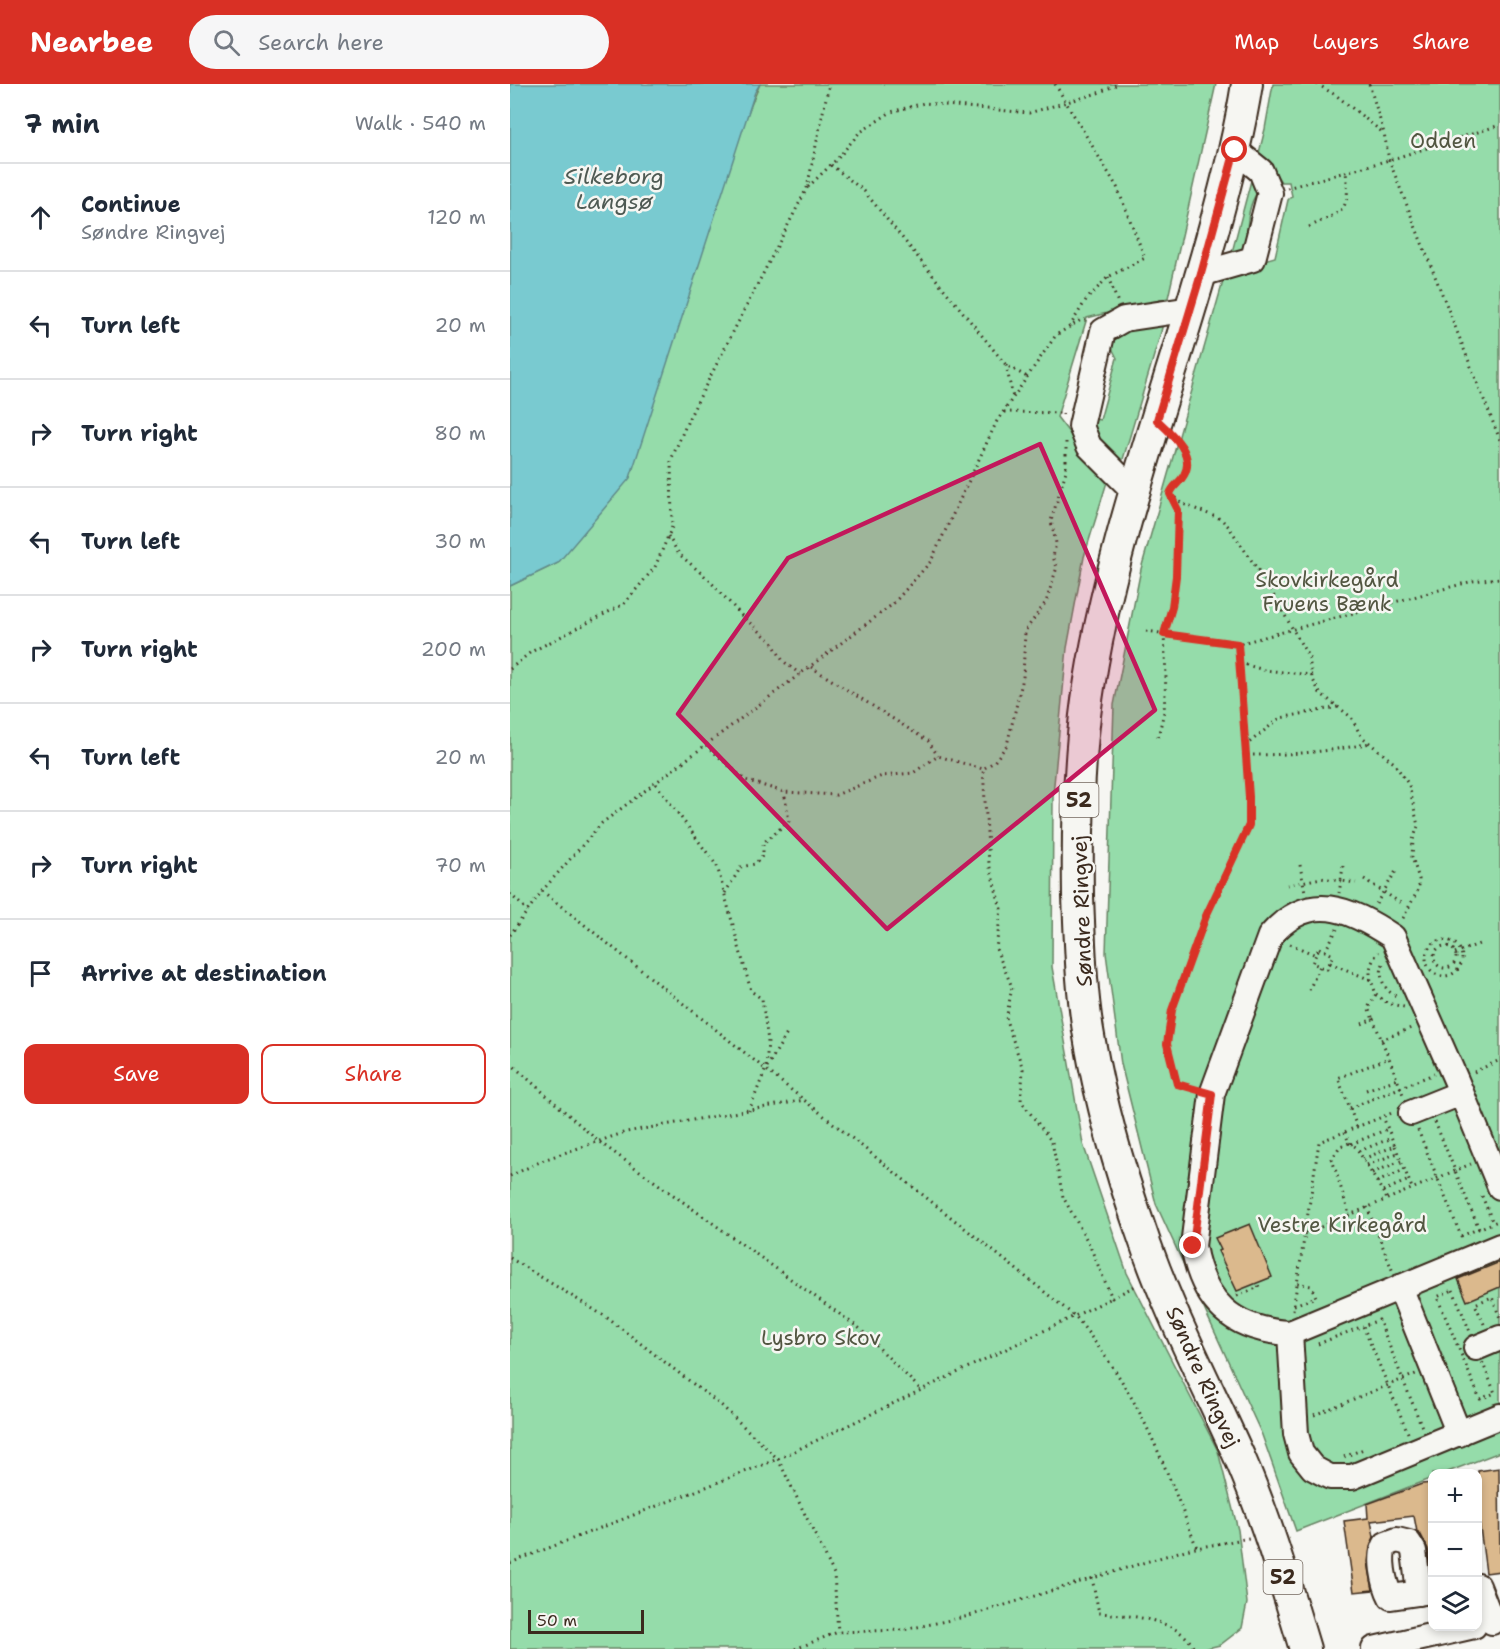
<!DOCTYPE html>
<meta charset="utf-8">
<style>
:root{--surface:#fff;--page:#f6f6f7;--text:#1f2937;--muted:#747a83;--line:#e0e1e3;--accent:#d93025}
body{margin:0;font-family:"Shantell Sans",sans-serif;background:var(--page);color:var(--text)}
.controls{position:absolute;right:18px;bottom:18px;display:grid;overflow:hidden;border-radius:12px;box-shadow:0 3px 9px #0003}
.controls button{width:54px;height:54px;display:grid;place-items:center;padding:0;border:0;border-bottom:2px solid var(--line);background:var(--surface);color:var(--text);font:30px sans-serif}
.scale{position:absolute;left:18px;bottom:15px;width:116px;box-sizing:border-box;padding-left:6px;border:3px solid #3b2a1e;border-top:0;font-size:16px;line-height:21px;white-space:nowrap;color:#3b2a1e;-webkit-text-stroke:4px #f6f6f2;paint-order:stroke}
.stop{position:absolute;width:18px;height:18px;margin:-14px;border:4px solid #d93025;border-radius:50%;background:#fff}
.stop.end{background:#d93025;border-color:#fff;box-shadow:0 2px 6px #0008}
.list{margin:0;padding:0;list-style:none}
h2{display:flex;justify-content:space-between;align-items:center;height:78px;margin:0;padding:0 24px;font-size:26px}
h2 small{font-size:20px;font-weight:400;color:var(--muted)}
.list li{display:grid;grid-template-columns:39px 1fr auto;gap:18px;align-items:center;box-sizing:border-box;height:108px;padding:0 24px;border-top:2px solid var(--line)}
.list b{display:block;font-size:22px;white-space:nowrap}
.list p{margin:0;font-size:20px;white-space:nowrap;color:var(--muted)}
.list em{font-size:20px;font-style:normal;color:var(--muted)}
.actions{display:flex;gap:12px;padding:18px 24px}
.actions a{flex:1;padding:14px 0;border:2px solid var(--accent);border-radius:12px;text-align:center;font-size:21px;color:var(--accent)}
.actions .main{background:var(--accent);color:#fff}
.icon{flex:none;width:33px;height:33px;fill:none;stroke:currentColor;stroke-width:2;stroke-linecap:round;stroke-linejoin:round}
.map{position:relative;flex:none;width:990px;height:1565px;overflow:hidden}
header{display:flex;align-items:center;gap:36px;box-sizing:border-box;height:84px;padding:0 30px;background:var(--accent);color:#fff}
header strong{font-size:28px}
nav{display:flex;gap:33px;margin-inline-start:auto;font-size:21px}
.search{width:420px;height:54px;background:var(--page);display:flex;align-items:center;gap:15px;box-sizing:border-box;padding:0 21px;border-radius:33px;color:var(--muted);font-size:22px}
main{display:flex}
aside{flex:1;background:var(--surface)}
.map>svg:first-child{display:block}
.green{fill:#95dcaa;stroke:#688364;stroke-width:1.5}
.water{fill:#79cad0;stroke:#608a89;stroke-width:1.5}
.building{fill:#dbb98d;stroke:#3b2a1e;stroke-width:1.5}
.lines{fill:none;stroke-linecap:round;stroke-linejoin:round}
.minor-casing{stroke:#3b2a1e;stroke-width:28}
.major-casing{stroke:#3b2a1e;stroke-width:34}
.path{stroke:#3b2a1e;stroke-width:3;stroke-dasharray:1.5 4.5;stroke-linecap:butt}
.minor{stroke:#f6f6f2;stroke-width:24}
.major{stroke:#f6f6f2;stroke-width:30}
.route{stroke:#d93025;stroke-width:8}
.marked{fill:#c2185b;fill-opacity:0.2;stroke:#c2185b;stroke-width:4.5;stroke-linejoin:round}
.labels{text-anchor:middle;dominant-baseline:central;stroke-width:5;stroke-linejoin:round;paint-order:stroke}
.shield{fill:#f6f6f2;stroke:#73675e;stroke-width:1.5}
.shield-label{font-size:20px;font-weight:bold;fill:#3b2a1e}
.park-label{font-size:21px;fill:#525641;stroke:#f6f6f2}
.street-label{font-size:21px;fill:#3b2a1e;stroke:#f6f6f2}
.water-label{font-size:22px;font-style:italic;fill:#4e5a53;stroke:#f6f6f2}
</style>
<header>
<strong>Nearbee</strong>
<div class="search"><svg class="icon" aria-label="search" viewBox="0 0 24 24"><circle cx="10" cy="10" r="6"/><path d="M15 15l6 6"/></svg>Search here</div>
<nav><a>Map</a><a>Layers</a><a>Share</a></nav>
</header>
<main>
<aside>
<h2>7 min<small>Walk · 540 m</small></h2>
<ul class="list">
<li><svg class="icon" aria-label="ahead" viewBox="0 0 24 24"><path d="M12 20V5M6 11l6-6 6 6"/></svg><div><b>Continue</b><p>Søndre Ringvej</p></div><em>120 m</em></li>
<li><svg class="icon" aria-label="left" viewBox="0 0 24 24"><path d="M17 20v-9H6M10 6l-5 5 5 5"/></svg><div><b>Turn left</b></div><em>20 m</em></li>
<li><svg class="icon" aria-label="right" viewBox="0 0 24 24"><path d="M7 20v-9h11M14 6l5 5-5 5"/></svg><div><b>Turn right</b></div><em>80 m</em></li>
<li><svg class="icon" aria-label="left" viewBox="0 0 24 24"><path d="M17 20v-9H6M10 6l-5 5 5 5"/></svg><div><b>Turn left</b></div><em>30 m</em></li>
<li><svg class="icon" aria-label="right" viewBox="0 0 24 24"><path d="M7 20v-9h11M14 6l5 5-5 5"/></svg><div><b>Turn right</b></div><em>200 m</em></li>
<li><svg class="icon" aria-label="left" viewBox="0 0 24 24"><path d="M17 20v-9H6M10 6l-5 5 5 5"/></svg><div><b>Turn left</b></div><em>20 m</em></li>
<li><svg class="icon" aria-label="right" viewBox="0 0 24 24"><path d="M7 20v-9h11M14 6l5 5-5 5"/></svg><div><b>Turn right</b></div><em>70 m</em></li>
<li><svg class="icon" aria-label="arrive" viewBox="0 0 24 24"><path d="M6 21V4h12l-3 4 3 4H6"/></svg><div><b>Arrive at destination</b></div></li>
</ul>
<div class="actions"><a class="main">Save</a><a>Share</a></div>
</aside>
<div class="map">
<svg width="990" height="1565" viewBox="0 0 990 1565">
<rect width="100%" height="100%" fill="#f6f6f2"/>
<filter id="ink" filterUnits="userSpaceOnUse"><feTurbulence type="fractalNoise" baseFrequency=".0167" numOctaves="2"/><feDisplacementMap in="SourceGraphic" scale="12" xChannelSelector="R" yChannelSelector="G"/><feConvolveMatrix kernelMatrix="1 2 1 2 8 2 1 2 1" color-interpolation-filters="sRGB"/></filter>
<g filter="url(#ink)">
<!-- green -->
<g class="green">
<path d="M250,0H706L658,214L577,234L547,333L597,398L574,473L557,564L543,711L542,883L573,1060L617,1189L708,1367L728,1446L737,1519L732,1544L710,1561L693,1565H0V502L48,479Z"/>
<path d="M763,0H990V1368L935,1389L922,1390V1394L786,1447L752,1351L646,1120L611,980L596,869L604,621L631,485L716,187L765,173L778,116L782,112L779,98H771L767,92L748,73L755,45Z"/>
<path d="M743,89L749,106C735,124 738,147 735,169L721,172Z"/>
<path d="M653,239L651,248L611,382L582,355V334L590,336L607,274L601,262L604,252L619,244Z"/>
</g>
<!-- water -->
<path class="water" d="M0,0H250L245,8L120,394L48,479L0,502Z"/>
<!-- building -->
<g class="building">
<path d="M740,1140L762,1193L727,1207L708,1167L711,1166L705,1154Z"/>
<path d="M990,1178V1203L957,1217L948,1195Z"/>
<path d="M989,1384L990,1487L976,1489L968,1428V1387Z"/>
<path d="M922,1399V1493L918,1465L911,1451L907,1448L904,1432L861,1437L864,1453L860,1463L858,1478L863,1506L844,1508L834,1437L858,1434L857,1420L912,1400Z"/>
</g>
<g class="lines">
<defs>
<g id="minor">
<path d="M691,190L743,175L760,109L751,87L725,66"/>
<path d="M625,408L579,362L571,342L593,247L614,235L681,225"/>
<path d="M901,1029L951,1009"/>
<path d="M990,1103L946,996L883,853C839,824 799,806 760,852L702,1010L683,1162C693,1218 722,1246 780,1249L990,1162"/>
<path d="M890,1203L949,1350"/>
<path d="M780,1249L786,1350L791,1369L803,1384L820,1393H842L990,1332"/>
<path d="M966,1264L990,1254"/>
<path d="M968,1502L982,1538"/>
<path d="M909,1509L904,1467L899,1459L887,1456L876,1460C868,1472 874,1500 881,1513L922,1507"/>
<path d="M864,1565L964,1542"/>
</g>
<path id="major" d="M737,0C729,52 716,101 702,151C660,303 599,460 577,616C568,681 567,747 568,812C570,860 571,910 580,958C591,1021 610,1087 631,1147C658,1228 698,1302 732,1379C758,1440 776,1502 795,1565"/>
</defs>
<!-- minor casing -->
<use href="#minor" class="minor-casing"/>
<!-- major casing -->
<use href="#major" class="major-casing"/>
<!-- path -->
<g class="path">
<path d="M545,0L607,103L635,174L598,193L576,216L560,242"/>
<path d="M807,0L827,12L872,48"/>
<path d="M859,0L874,49L879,76L990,356"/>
<path d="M321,81L354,107L496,281L517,293"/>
<path d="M298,103L328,74L349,49L381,28L414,19L519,29L588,9L608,0"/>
<path d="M777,104L879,76L990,41"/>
<path d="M799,143C833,126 841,129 836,88"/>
<path d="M598,193L608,219"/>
<path d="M496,281L503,314"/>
<path d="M494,328L553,329V331"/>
<path d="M556,358V387L541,437L546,459L543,473L547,483L536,518L515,547L513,594L497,661L484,678L473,685L479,780L491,825L486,865L502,903L496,936L513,985L511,1017L542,1058L553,1113L579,1160L602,1214L627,1201"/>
<path d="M660,410L673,420L711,435L719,443L756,498L799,574L802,594L810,609L841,633L851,652L884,679L899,701L908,742L903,756L902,773L909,795V804L892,836"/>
<path d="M158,452L169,470L198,495L232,532L262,558L273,577L290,590"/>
<path d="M636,547L728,560L963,497L990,494"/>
<path d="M730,579L754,586L802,591"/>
<path d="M301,583L418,657L428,672"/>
<path d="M0,585L21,568L114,520L145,483L162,443L161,376L179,334L297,104L319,0"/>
<path d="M648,653L654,628L656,592L654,550L662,523L666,492L668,426L660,410C662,403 664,403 669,398C685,383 674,368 665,353"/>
<path d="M196,661L235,696L274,708L326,711L372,692L403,689L428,672L473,685"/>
<path d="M735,662L770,634L828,623"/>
<path d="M737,671C779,671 819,668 860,659"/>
<path d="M146,700L207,782L241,907L252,915L258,957L256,984L239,1027"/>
<path d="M790,781L795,808"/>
<path d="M833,782L831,797L846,799"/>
<path d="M854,795L892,820"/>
<path d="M777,801L811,794L831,797L829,809"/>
<path d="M32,807L566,1233C579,1250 592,1267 604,1285C640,1339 663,1403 687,1464"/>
<path d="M215,809L231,783L245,780L253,771V759L279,737L274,708"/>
<path d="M0,810L18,827"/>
<path d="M866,820L886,787"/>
<path d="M0,851L32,807L92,739L383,520L421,477L487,337L546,251L571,236H579"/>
<circle cx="934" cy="874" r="18"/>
<path d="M780,860L806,871"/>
<circle cx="935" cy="873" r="11"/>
<path d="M809,864L823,871L817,885L802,879Z"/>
<path d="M815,867L827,845"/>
<path d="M945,869L969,860"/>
<path d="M820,879L861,896L866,910L858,924L863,935"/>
<path d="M873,880C868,893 874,908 889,913"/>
<path d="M861,896C858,886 862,875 869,868"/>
<path d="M799,906L810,882"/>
<path d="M866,910L877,919L894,923"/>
<path d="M852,940L863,935L879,974"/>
<path d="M871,956L901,944"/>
<path d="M0,979L88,1057L349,1244L412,1307"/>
<path d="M257,983L278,948"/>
<path d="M964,988L990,976"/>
<path d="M685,1005L667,1000L657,960L662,926L696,832L739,741V713L728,560"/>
<path d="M856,1006L887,995"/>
<path d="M840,1024L924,990"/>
<path d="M925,1038L969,1145"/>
<path d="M847,1043L828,994L879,974L894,1013"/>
<path d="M908,1046L953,1157"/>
<path d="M835,1048L839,1059L830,1062L822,1075L839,1130"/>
<path d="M839,1059L846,1063L877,1115"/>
<path d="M841,1060L878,1045"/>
<path d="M885,1062L902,1104"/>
<path d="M849,1067L882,1054"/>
<path d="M853,1075L885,1062L873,1033"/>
<path d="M857,1081L888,1069"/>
<path d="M862,1089L891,1077"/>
<path d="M0,1092L36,1075L116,1048L295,1016"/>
<path d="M867,1098L894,1086"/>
<path d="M873,1107L899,1096"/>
<path d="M972,1112L983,1139"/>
<path d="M857,1123L883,1188"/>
<path d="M794,1150L961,1080"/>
<path d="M951,1152L990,1136"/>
<path d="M0,1174L96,1233L212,1322L268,1375L324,1490L328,1548"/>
<path d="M943,1206L985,1309L970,1315L927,1213Z"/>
<path d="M727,1212L749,1203L747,1199"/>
<path d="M784,1221L806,1213L801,1202L787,1199"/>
<path d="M783,1226L809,1058L882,1029"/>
<path d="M974,1240L965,1220L982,1213L990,1234"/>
<path d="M808,1260L853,1242"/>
<path d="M804,1331L906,1290"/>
<path d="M898,1349L853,1242L869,1236L912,1343L910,1344"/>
<path d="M834,1373L856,1364"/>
<path d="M0,1479L268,1375L602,1214"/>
<path d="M582,1494L589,1529C617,1531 672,1535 684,1565"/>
<path d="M285,1565L328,1548L393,1546L459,1532L675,1466L739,1454"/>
</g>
<!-- minor -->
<use href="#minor" class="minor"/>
<!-- major -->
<use href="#major" class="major"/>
</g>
</g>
<g class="lines" filter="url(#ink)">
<!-- route -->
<path class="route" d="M683,1162L702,1010L667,1000L657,960L662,926L696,832L739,741V713L728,560L654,550L662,523L666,492L668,426L660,410C663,401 670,399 674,391C686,370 661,349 647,336L691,190L725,66"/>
</g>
<!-- marked area -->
<path class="marked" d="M530,360L645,626L377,845L168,630L278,474Z"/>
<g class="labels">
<!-- shield labels -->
<g class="shield">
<rect x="549.5" y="699" width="39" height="34" rx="4.5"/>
<rect x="753.5" y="1476" width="39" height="34" rx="4.5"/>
</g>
<g class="shield-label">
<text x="569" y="716">52</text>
<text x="773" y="1493">52</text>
</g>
<!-- park labels -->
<g class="park-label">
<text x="933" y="57">Odden</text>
<text x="817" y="496">Skovkirkegård<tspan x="817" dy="24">Fruens Bænk</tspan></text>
<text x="832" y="1141">Vestre Kirkegård</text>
<text x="311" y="1254">Lysbro Skov</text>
</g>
<!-- street labels -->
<g class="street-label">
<text transform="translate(572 827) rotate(-92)">Søndre Ringvej</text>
<text transform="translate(693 1293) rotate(66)">Søndre Ringvej</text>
</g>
<!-- water labels -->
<g class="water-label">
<text x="104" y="92">Silkeborg<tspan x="104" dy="25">Langsø</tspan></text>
</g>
</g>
</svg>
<div class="controls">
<button>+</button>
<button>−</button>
<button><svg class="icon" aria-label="layers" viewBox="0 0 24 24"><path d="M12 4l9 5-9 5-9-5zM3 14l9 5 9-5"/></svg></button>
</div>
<div class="scale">50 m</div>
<div class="stop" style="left:725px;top:66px"></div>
<div class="stop end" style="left:683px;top:1162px"></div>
</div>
</main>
